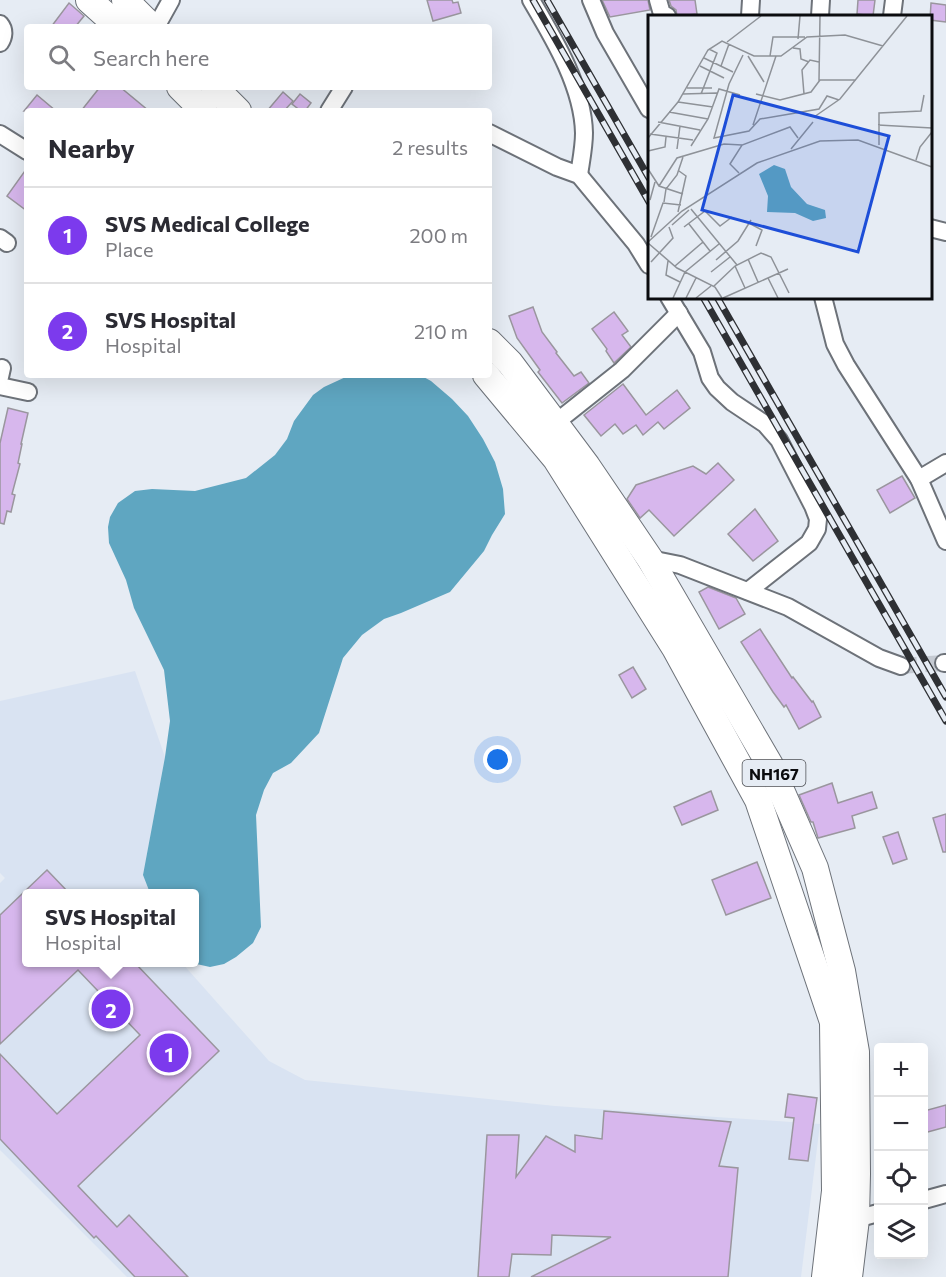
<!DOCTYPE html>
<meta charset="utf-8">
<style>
:root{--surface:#fff;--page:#f2f2f3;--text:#2b2b33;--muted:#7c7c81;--line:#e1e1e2;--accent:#7c3aed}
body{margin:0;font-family:Commissioner,sans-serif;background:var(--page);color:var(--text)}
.controls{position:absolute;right:18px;bottom:18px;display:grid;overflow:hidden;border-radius:6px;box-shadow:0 6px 24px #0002}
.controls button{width:54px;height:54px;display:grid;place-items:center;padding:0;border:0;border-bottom:2px solid var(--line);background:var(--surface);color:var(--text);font:30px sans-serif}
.you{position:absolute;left:498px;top:760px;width:21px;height:21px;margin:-15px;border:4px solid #fff;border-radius:50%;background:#1a73e8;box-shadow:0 0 0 9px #1a73e833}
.badge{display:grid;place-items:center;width:39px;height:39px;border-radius:50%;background:var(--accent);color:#fff;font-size:20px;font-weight:700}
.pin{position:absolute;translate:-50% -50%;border:3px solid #fff;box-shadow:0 2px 6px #0006}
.popup{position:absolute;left:22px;top:889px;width:177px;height:78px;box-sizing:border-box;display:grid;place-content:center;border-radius:6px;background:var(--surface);filter:drop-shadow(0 2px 4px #0005);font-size:20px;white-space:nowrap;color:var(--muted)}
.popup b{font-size:22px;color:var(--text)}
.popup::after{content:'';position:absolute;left:50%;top:100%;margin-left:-12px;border:12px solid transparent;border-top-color:var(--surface)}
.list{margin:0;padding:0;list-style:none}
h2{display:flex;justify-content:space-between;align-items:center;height:78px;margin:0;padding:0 24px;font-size:26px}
h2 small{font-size:20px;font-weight:400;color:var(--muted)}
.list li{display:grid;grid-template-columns:39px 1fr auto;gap:18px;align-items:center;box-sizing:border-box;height:96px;padding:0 24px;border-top:2px solid var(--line)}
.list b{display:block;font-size:22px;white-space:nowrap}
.list p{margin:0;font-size:20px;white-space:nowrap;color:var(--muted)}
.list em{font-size:20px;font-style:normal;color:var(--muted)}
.icon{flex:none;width:33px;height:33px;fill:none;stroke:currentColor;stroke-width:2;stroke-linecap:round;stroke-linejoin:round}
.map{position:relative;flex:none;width:946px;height:1277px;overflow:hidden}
.search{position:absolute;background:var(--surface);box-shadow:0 6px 24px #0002;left:24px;top:24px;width:468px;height:66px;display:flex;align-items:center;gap:15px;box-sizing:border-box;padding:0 21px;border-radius:6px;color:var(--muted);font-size:22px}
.panel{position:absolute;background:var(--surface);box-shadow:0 6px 24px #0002;left:24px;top:108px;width:468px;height:270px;border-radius:6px}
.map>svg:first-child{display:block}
.built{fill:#d9e3f2}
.water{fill:#5fa6c1}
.building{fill:#d7b7ed;stroke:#9a969e;stroke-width:1.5}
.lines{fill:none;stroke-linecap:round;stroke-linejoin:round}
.minor-tunnel{stroke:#c5cad2;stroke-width:16;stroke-dasharray:16 8;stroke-linecap:butt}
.minor-casing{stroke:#6d7279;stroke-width:20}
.highway-casing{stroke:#6d7279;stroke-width:28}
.minor{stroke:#fff;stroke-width:16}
.highway{stroke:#fff;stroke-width:26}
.rail-casing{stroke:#2e3034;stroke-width:7}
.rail{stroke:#e6ecf4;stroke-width:4.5;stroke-dasharray:14;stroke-linecap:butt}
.labels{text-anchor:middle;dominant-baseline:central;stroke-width:4.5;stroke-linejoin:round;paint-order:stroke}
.shield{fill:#e6ecf4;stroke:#4d4f54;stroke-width:1.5}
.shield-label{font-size:16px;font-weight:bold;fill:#0b0c0f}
.inset-road{fill:none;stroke:#8e9298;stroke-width:1.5}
.view{fill:#1d4ed8;fill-opacity:0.15;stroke:#1d4ed8;stroke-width:3}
.inset-edge{fill:none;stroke:#0b0c0f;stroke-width:3}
</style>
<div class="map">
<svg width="946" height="1277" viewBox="0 0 946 1277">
<rect width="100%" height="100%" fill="#e6ecf4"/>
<!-- built -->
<path class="built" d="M135,671L165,757L143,875L150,893L27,894V962L182,963L269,1061L305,1080L555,1106L820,1124L801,1277H127L0,1150V883L5,878L0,873V701Z"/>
<!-- water -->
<path class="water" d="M350,375H420L431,381L452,399L468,416L483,439L495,462L503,489L505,514L492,535L484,551L450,592L401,613L384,619L362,635L343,658L319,733L291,763L273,773L264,790L256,815L261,927L253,943L236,957L224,964L210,967L192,963L195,962V894L150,893L143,875L165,757L170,721L164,670L134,608L126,580L109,543L108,527L110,517L118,503L135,491L152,489L195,491L246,478L275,455L287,439L294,421L313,395L324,387Z"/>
<!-- building -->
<g class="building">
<path d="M427,0H452L453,3L458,2L461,13L433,21Z"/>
<path d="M602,0H648L650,10L610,17Z"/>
<path d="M669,0H695L697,14L677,16L676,10L671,6Z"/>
<path d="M858,0H875L873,16L857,14Z"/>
<path d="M69,3L84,16L75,27H51Z"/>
<path d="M931,3L946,5V22L930,20Z"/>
<path d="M100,87H120L149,111H81Z"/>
<path d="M283,92L293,101L284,111H267Z"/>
<path d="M300,94L311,103L305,111H301L292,104Z"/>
<path d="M37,95L56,111H24Z"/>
<path d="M27,168V211L7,196Z"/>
<path d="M533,307L542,332L557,352L556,353L574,376L581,372L589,383L562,403L538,372L540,370L517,338L509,316Z"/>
<path d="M614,312L628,331L622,335L631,347L614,363L606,351L607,349L592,329Z"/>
<path d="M623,384L646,415L677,390L690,408L664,429L658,422L643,435L636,425L623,434L615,424L601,436L584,415Z"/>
<path d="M8,408L28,413L21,444H22L18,463L20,464L12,494L15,495L11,512L7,511L4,524L0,523V443Z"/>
<path d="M718,463L734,480L674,536L649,510L640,518L627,499L636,485L693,466L706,474Z"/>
<path d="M902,476L915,498L890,513L877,490Z"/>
<path d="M755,509L778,541L753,561L728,534Z"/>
<path d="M708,587L736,598L745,614L719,629L699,592Z"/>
<path d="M760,629L792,678L793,677L812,702L813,701L821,717L799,729L786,705L784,707L773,692L741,642Z"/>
<path d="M633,667L646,689L632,698L619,675Z"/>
<path d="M832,783L838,803L872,792L877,808L852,816L855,828L818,838L813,822H811L799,795Z"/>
<path d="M711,791L718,810L682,825L674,807Z"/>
<path d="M946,814V852H943L933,818Z"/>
<path d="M898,832L907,859L893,864L883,837Z"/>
<path d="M757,862L771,898L726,915L712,880Z"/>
<path d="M47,870L70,894H27V963H135L219,1051L78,1186L117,1227L129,1215L188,1277H135L96,1236L94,1238L0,1139V1054L57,1114L140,1035L78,970L0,1044V915Z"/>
<path d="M788,1094L817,1098L808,1161L789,1159L794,1118L785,1117Z"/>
<path d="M946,1105V1127L924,1133V1111Z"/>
<path d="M604,1111L731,1122L719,1166L738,1168L728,1277H531L611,1237L552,1235L551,1255L512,1254L509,1277H478L487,1135H519L516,1177L546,1136L575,1152V1135L602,1139Z"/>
</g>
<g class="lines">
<!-- minor-tunnel -->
<path class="minor-tunnel" d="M901,666L944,663"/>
<defs>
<g id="minor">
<path d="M531,0C554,39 583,87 584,133C584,147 581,161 579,175"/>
<path d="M591,0L605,33L649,109"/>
<path d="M658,0L662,14L667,16"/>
<path d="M750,16L751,0"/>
<path d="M820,16L821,0"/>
<path d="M892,16L894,0"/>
<path d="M0,24C5,30 4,37 0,43"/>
<path d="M156,27L171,0"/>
<path d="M329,111L344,87"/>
<path d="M489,133L557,167L579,175L636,244L649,265"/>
<path d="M0,134L27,151"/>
<path d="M930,228L946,232"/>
<path d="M0,238L7,243"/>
<path d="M669,297L702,352L710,378L717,388L732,402L765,424L779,440L813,506L818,519L817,529L809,543L748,591"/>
<path d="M823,297L835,344L846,365L919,479L946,541"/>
<path d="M0,377L2,368"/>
<path d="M0,386L28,392"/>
<path d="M554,424L622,370L679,313"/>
<path d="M919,479L946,463"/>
<path d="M650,559L680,565L788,607L879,658L901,666"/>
<path d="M944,663H946"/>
<path d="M924,1200L946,1194"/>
<path d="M856,1219L878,1213"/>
</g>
<g id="highway">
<path d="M89,0L119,27"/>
<path d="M125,0L152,27"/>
<path d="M180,87L204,111"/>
<path d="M214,87L238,111"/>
<path d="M489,342L510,363L587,466L650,559L770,765L815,868L842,971L856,1052L857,1174L856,1219L849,1277"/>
<path d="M486,375L556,459L675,648L758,800L833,1022L835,1191L825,1277"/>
</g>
</defs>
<!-- minor casing -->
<use href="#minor" class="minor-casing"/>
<!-- highway casing -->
<use href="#highway" class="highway-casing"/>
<!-- minor -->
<use href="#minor" class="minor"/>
<!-- highway -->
<use href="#highway" class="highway"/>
<defs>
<g id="rail">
<path d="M533,0L649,202"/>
<path d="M547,0L649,178"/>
<path d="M703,297L946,721"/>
<path d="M717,297L946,697"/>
</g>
</defs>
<!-- rail casing -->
<use href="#rail" class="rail-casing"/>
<!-- rail -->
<use href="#rail" class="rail"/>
</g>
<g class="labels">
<!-- shield labels -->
<rect class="shield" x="742.5" y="760" width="63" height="26" rx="4.5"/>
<g class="shield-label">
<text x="774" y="773">NH167</text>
</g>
</g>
<!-- overview -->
<g transform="translate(648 15)">
<rect width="284" height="284" fill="#e6ecf4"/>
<path d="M126,150L137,154L143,172L159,189L177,195L178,203L165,206L147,198L119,197L120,181L111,159Z" fill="#5fa6c1"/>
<path class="inset-road" d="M172,1L171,65H208M150,24L152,1M79,27L113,1M145,33L152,34L153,44L161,47M95,40L81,69L66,123L101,116L112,104L171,94L179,81L191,85M100,41L116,67M122,41L125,22H157M56,43L85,57M52,51L76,63M73,51L81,29M39,73H64M35,79L69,78M53,79L69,38L61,34M108,79L132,85L163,77L172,65M156,79L154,55L162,45L171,47M30,87L65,92M21,97L60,104M166,102L192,84L259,1M10,107L52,115M105,110L128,41M230,110L284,113M2,119L45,125M0,123L30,87L60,35L74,26L106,41H133L159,22L197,20L235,31M231,130V98L273,96L276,80M43,131L60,104L71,74L92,80M29,134L32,111M143,134L165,107M0,136L17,132L18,122M268,145L272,132L284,117M0,154L11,171L35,179M91,158L82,149L94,130L142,112L150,123M11,171L29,143L76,129L94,130M2,185L7,167M16,187L18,174L29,160L35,142M43,194L89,250M30,197L38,161L31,156M99,207L114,215L108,231M41,209L62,236M24,210L41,195M36,212L57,196L72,211L84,202M3,222L15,188L33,190M0,227L34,196L109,148L172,126L210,125L284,152M0,228L29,253L67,272L74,283M100,244L110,267M68,245L90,226L103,205M20,246L18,260L32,267M3,247L25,223L21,212M27,251L55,227M87,251L97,273M37,257L71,229M63,257L82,242M120,263L130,283M66,271L87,251L113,238L123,242L141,278M25,283L37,257M38,283L48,263M48,283L63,271M75,283L140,254"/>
<path class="view" d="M85,80L241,121L210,237L54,195Z"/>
<rect width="284" height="284" class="inset-edge"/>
</g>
</svg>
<div class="controls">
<button>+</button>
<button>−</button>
<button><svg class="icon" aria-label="locate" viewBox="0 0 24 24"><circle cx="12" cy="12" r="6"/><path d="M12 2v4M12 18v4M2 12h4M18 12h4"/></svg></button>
<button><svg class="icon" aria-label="layers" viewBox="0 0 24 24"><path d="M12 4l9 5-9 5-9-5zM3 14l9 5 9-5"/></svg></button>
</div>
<div class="you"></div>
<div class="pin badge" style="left:169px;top:1053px">1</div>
<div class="pin badge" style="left:111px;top:1009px">2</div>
<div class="popup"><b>SVS Hospital</b>Hospital</div>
<div class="search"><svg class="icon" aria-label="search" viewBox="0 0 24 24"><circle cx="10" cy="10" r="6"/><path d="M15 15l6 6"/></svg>Search here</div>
<section class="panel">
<h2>Nearby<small>2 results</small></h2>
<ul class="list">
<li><span class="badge">1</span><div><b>SVS Medical College</b><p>Place</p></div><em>200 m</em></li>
<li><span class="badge">2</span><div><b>SVS Hospital</b><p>Hospital</p></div><em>210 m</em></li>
</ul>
</section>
</div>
